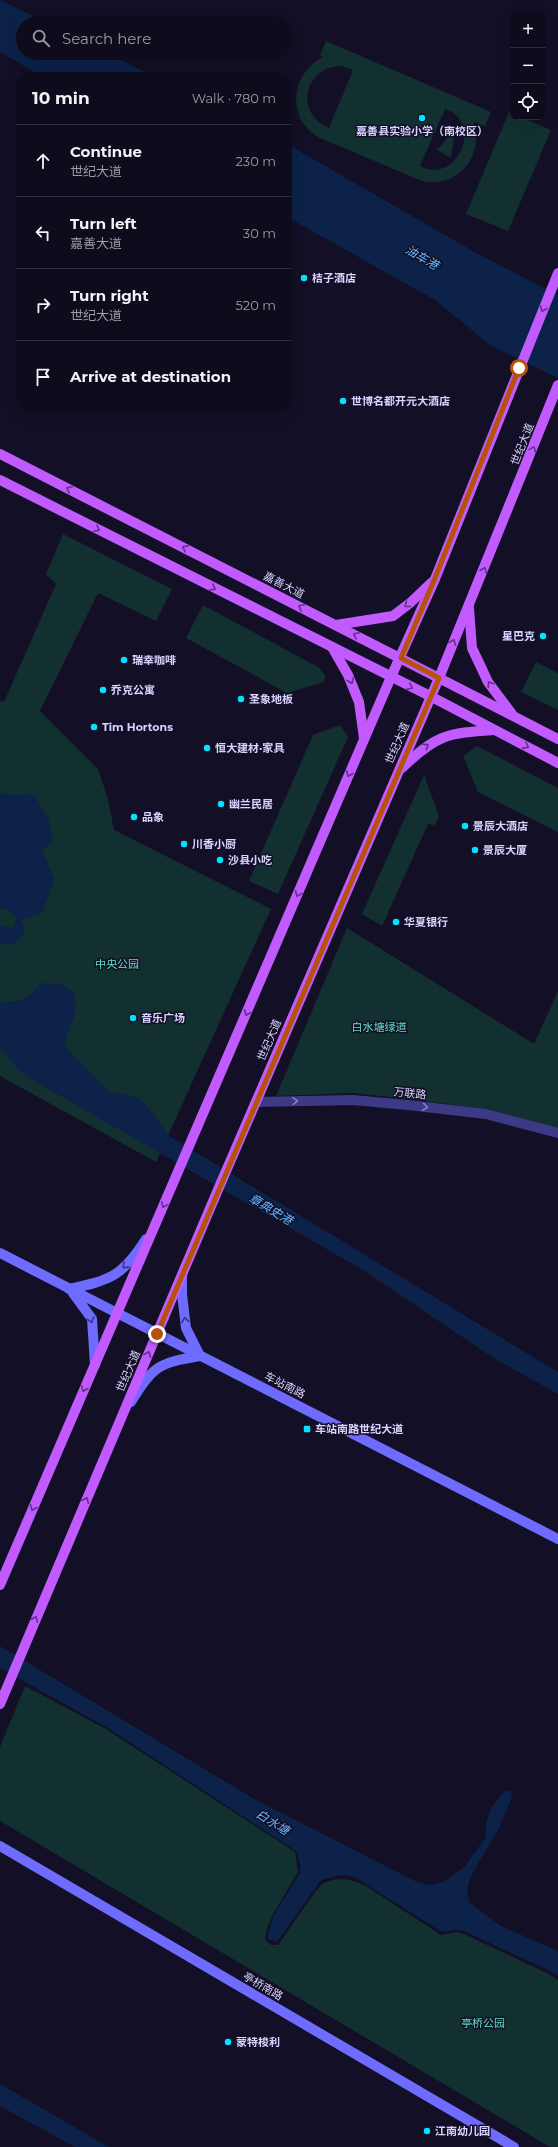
<!DOCTYPE html>
<meta charset="utf-8">
<style>
:root{--surface:#0e0b1c;--page:#1c1929;--text:#f1f3f6;--muted:#9b9ba3;--line:#2e2b3b}
body{margin:0;font-family:Montserrat,"Noto Sans SC",sans-serif;background:var(--page);color:var(--text)}
.controls{position:absolute;right:12px;top:12px;display:grid;overflow:hidden;border-radius:8px;box-shadow:0 4px 16px #0002}
.controls button{width:36px;height:36px;display:grid;place-items:center;padding:0;border:0;border-bottom:1px solid var(--line);background:var(--surface);color:var(--text);font:20px sans-serif}
.stop{position:absolute;width:12px;height:12px;margin:-9px;border:3px solid #b45309;border-radius:50%;background:#fff}
.stop.end{background:#b45309;border-color:#fff;box-shadow:0 1px 4px #0008}
.list{margin:0;padding:0;list-style:none}
h2{display:flex;justify-content:space-between;align-items:center;height:52px;margin:0;padding:0 16px;font-size:17px}
h2 small{font-size:13px;font-weight:400;color:var(--muted)}
.list li{display:grid;grid-template-columns:26px 1fr auto;gap:12px;align-items:center;box-sizing:border-box;height:72px;padding:0 16px;border-top:1px solid var(--line)}
.list b{display:block;font-size:15px;white-space:nowrap}
.list p{margin:0;font-size:13px;white-space:nowrap;color:var(--muted)}
.list em{font-size:13px;font-style:normal;color:var(--muted)}
.icon{flex:none;width:22px;height:22px;fill:none;stroke:currentColor;stroke-width:2;stroke-linecap:round;stroke-linejoin:round}
.map{position:relative;flex:none;width:558px;height:2147px;overflow:hidden}
.search{position:absolute;background:var(--surface);box-shadow:0 4px 16px #0002;left:16px;top:16px;width:276px;height:44px;display:flex;align-items:center;gap:10px;box-sizing:border-box;padding:0 14px;border-radius:22px;color:var(--muted);font-size:15px}
.panel{position:absolute;background:var(--surface);box-shadow:0 4px 16px #0002;left:16px;top:72px;width:276px;height:340px;border-radius:16px}
.map>svg:first-child{display:block}
.green{fill:#12302f;fill-rule:evenodd}
.water{fill:#0c2248}
.lines{fill:none;stroke-linecap:round;stroke-linejoin:round}
.street{stroke:#3d3a85;stroke-width:10}
.secondary{stroke:#6f6bff;stroke-width:10}
.primary{stroke:#c25bff;stroke-width:10}
.oneway{stroke:#623188}
.oneway2{stroke:#837fbc}
.oneway3{stroke:#38347d}
.route{stroke:#b45309;stroke-width:5}
.poi-dot{fill:#00e5ff;stroke:#130f26;stroke-width:1.5}
.labels{text-anchor:middle;dominant-baseline:central;stroke-width:3;stroke-linejoin:round;paint-order:stroke}
.poi-label{font-size:11px;font-weight:bold;fill:#d9d4ff;stroke:#130f26;text-anchor:start}
.street-label{font-size:11px;fill:#d9d4ff;stroke:#130f26}
.park-label{font-size:11px;fill:#5fe0c0;stroke:#130f26}
.water-label{font-size:12px;font-style:italic;fill:#62b6ff;stroke:#130f26}
</style>
<div class="map">
<svg width="558" height="2147" viewBox="0 0 558 2147">
<rect width="100%" height="100%" fill="#130f26"/>
<!-- green -->
<g class="green">
<path d="M326,41L491,112L485,126L474,122C484,155 459,189 422,181L320,138C286,120 290,74 323,57L320,56ZM341,66L353,70L329,128C294,113 304,67 341,66ZM445,109C485,122 457,186 420,166Z"/>
<path d="M509,112L513,114V117H521L551,130L508,231L466,214Z"/>
<path d="M455,129L451,158L437,150Z"/>
<path d="M63,534L172,589L156,621L98,593L40,711L98,769L108,799L114,830L271,909L156,1162L0,1076V701L4,702L56,584L46,574Z"/>
<path d="M203,605L318,667L325,675L324,682L287,693L186,638Z"/>
<path d="M536,662L558,673V710L521,692Z"/>
<path d="M340,725L348,737L278,894L249,881L313,735Z"/>
<path d="M477,746L558,788V832L478,792L463,756Z"/>
<path d="M424,775L439,816L435,825L428,824L382,926L362,914Z"/>
<path d="M347,928L534,1044L558,991V1128L486,1109L409,1099L353,1093L276,1096Z"/>
<path d="M25,1686L106,1729L295,1852L298,1872L272,1916L267,1928L265,1940L271,1945H278C286,1935 317,1886 324,1883C339,1876 351,1879 366,1886L441,1935L456,1932L464,1934L549,1974L558,1980V2147H550L0,1821V1747Z"/>
</g>
<!-- water -->
<g class="water">
<path d="M0,0L48,23H23V53H107L155,77H43L0,52Z"/>
<path d="M287,144L478,254L558,295V378L491,346L435,300L287,217Z"/>
<path d="M0,793L15,795L33,794L48,817L53,841L42,851L55,879L42,913L21,920L25,931C20,942 12,948 0,943V925L10,928L15,926L16,917L10,911L0,908Z"/>
<path d="M41,983L63,985L74,993C80,1018 68,1023 65,1046L108,1091L138,1097L152,1112L169,1136L558,1372V1394L492,1357L363,1270L26,1076L14,1065L0,1048V1002C22,1002 27,999 41,983Z"/>
<path d="M0,1646L256,1800L417,1882L430,1885L443,1882L465,1866L486,1837V1823L491,1808L504,1792L511,1790L512,1797L499,1828L471,1876L467,1889L469,1902L501,1926L558,1951V1976L550,1971L464,1931L454,1930L442,1932L354,1877L341,1875L321,1880L277,1942L267,1939L273,1916L300,1873V1863L296,1851L106,1727L0,1668Z"/>
<path d="M0,2084L109,2147H75L0,2106Z"/>
</g>
<g class="lines">
<!-- street -->
<path class="street" d="M256,1102L353,1100L408,1105L486,1114L558,1133"/>
<!-- secondary -->
<g class="secondary">
<path d="M0,1253L558,1539"/>
<path d="M69,1289C111,1280 123,1276 146,1239"/>
<path d="M73,1293L92,1319L95,1365"/>
<path d="M131,1402C153,1366 158,1363 200,1356L186,1328L182,1294V1275"/>
<path d="M0,1846L514,2147"/>
</g>
<!-- primary -->
<g class="primary">
<path d="M0,454L558,739"/>
<path d="M0,480L430,696L558,763"/>
<path d="M469,608L472,648L488,682L512,714"/>
<path d="M336,625L393,616L410,603L431,583"/>
<path d="M332,647L348,675L359,702L364,738"/>
<path d="M402,768C436,735 447,733 494,730"/>
<path d="M0,1585L391,677L435,579L558,273"/>
<path d="M0,1704L217,1192L439,678L558,385"/>
</g>
</g>
<!-- one-way arrows -->
<defs><path id="oneway-chevron" d="M-2-3.5L2.5 0L-2 3.5" fill="none" stroke-width="1.6" stroke-linecap="round" stroke-linejoin="round"/></defs>
<g class="oneway">
<use href="#oneway-chevron" transform="translate(543 309) rotate(112)"/>
<use href="#oneway-chevron" transform="translate(533 449) rotate(-69)"/>
<use href="#oneway-chevron" transform="translate(69 489) rotate(-153)"/>
<use href="#oneway-chevron" transform="translate(97 529) rotate(27)"/>
<use href="#oneway-chevron" transform="translate(185 548) rotate(-153)"/>
<use href="#oneway-chevron" transform="translate(484 570) rotate(-67)"/>
<use href="#oneway-chevron" transform="translate(213 588) rotate(27)"/>
<use href="#oneway-chevron" transform="translate(407 605) rotate(142)"/>
<use href="#oneway-chevron" transform="translate(301 607) rotate(-153)"/>
<use href="#oneway-chevron" transform="translate(356 635) rotate(-153)"/>
<use href="#oneway-chevron" transform="translate(453 642) rotate(-68)"/>
<use href="#oneway-chevron" transform="translate(351 681) rotate(67)"/>
<use href="#oneway-chevron" transform="translate(490 684) rotate(-124)"/>
<use href="#oneway-chevron" transform="translate(410 687) rotate(26)"/>
<use href="#oneway-chevron" transform="translate(426 746) rotate(-34)"/>
<use href="#oneway-chevron" transform="translate(526 746) rotate(28)"/>
<use href="#oneway-chevron" transform="translate(349 774) rotate(113)"/>
<use href="#oneway-chevron" transform="translate(298 894) rotate(113)"/>
<use href="#oneway-chevron" transform="translate(247 1013) rotate(113)"/>
<use href="#oneway-chevron" transform="translate(164 1205) rotate(114)"/>
<use href="#oneway-chevron" transform="translate(148 1354) rotate(-67)"/>
<use href="#oneway-chevron" transform="translate(84 1389) rotate(113)"/>
<use href="#oneway-chevron" transform="translate(86 1500) rotate(-67)"/>
<use href="#oneway-chevron" transform="translate(33 1508) rotate(113)"/>
<use href="#oneway-chevron" transform="translate(35 1619) rotate(-67)"/>
</g>
<g class="oneway2">
<use href="#oneway-chevron" transform="translate(295 1101) rotate(-1)"/>
<use href="#oneway-chevron" transform="translate(425 1107) rotate(7)"/>
</g>
<g class="oneway3">
<use href="#oneway-chevron" transform="translate(125 1266) rotate(136)"/>
<use href="#oneway-chevron" transform="translate(91 1320) rotate(73)"/>
<use href="#oneway-chevron" transform="translate(185 1320) rotate(-99)"/>
</g>
<g class="lines">
<!-- route -->
<path class="route" d="M157,1334L439,678L401,658L435,578L519,368"/>
</g>
<!-- markers -->
<g class="poi-dot">
<circle cx="422" cy="118" r="4"/>
<circle cx="304" cy="278" r="4"/>
<circle cx="343" cy="401" r="4"/>
<circle cx="543" cy="636" r="4"/>
<circle cx="124" cy="660" r="4"/>
<circle cx="103" cy="690" r="4"/>
<circle cx="241" cy="699" r="4"/>
<circle cx="94" cy="727" r="4"/>
<circle cx="207" cy="748" r="4"/>
<circle cx="221" cy="804" r="4"/>
<circle cx="134" cy="817" r="4"/>
<circle cx="465" cy="826" r="4"/>
<circle cx="184" cy="844" r="4"/>
<circle cx="475" cy="850" r="4"/>
<circle cx="220" cy="860" r="4"/>
<circle cx="396" cy="922" r="4"/>
<circle cx="133" cy="1018" r="4"/>
<rect x="303" y="1425" width="8" height="8" rx="2"/>
<circle cx="228" cy="2042" r="4"/>
<circle cx="427" cy="2131" r="4"/>
</g>
<g class="labels">
<!-- poi labels -->
<g class="poi-label">
<text x="422" y="131" text-anchor="middle">嘉善县实验小学（南校区）</text>
<text x="312" y="278">桔子酒店</text>
<text x="351" y="401">世博名都开元大酒店</text>
<text x="535" y="636" text-anchor="end">星巴克</text>
<text x="132" y="660">瑞幸咖啡</text>
<text x="111" y="690">乔克公寓</text>
<text x="249" y="699">圣象地板</text>
<text x="102" y="727">Tim Hortons</text>
<text x="215" y="748">恒大建材·家具</text>
<text x="229" y="804">幽兰民居</text>
<text x="142" y="817">品象</text>
<text x="473" y="826">景辰大酒店</text>
<text x="192" y="844">川香小厨</text>
<text x="483" y="850">景辰大厦</text>
<text x="228" y="860">沙县小吃</text>
<text x="404" y="922">华夏银行</text>
<text x="141" y="1018">音乐广场</text>
<text x="315" y="1429">车站南路世纪大道</text>
<text x="236" y="2042">蒙特梭利</text>
<text x="435" y="2131">江南幼儿园</text>
</g>
<!-- street labels -->
<g class="street-label">
<text transform="translate(522 444) rotate(-69)">世纪大道</text>
<text transform="translate(284 585) rotate(27)">嘉善大道</text>
<text transform="translate(397 743) rotate(-67)">世纪大道</text>
<text transform="translate(269 1040) rotate(-67)">世纪大道</text>
<text transform="translate(410 1093) rotate(6)">万联路</text>
<text transform="translate(128 1371) rotate(-67)">世纪大道</text>
<text transform="translate(285 1385) rotate(27)">车站南路</text>
<text transform="translate(263 1986) rotate(30)">亭桥南路</text>
</g>
<!-- park labels -->
<g class="park-label">
<text x="117" y="964">中央公园</text>
<text x="379" y="1027">白水塘绿道</text>
<text x="483" y="2023">亭桥公园</text>
</g>
<!-- water labels -->
<g class="water-label">
<text transform="translate(422 257) rotate(30)">油车港</text>
<text transform="translate(271 1209) rotate(31)">章典史港</text>
<text transform="translate(273 1822) rotate(32)">白水塘</text>
</g>
</g>
</svg>
<div class="controls">
<button>+</button>
<button>−</button>
<button><svg class="icon" aria-label="locate" viewBox="0 0 24 24"><circle cx="12" cy="12" r="6"/><path d="M12 2v4M12 18v4M2 12h4M18 12h4"/></svg></button>
</div>
<div class="stop" style="left:519px;top:368px"></div>
<div class="stop end" style="left:157px;top:1334px"></div>
<div class="search"><svg class="icon" aria-label="search" viewBox="0 0 24 24"><circle cx="10" cy="10" r="6"/><path d="M15 15l6 6"/></svg>Search here</div>
<section class="panel">
<h2>10 min<small>Walk · 780 m</small></h2>
<ul class="list">
<li><svg class="icon" aria-label="ahead" viewBox="0 0 24 24"><path d="M12 20V5M6 11l6-6 6 6"/></svg><div><b>Continue</b><p>世纪大道</p></div><em>230 m</em></li>
<li><svg class="icon" aria-label="left" viewBox="0 0 24 24"><path d="M17 20v-9H6M10 6l-5 5 5 5"/></svg><div><b>Turn left</b><p>嘉善大道</p></div><em>30 m</em></li>
<li><svg class="icon" aria-label="right" viewBox="0 0 24 24"><path d="M7 20v-9h11M14 6l5 5-5 5"/></svg><div><b>Turn right</b><p>世纪大道</p></div><em>520 m</em></li>
<li><svg class="icon" aria-label="arrive" viewBox="0 0 24 24"><path d="M6 21V4h12l-3 4 3 4H6"/></svg><div><b>Arrive at destination</b></div></li>
</ul>
</section>
</div>
